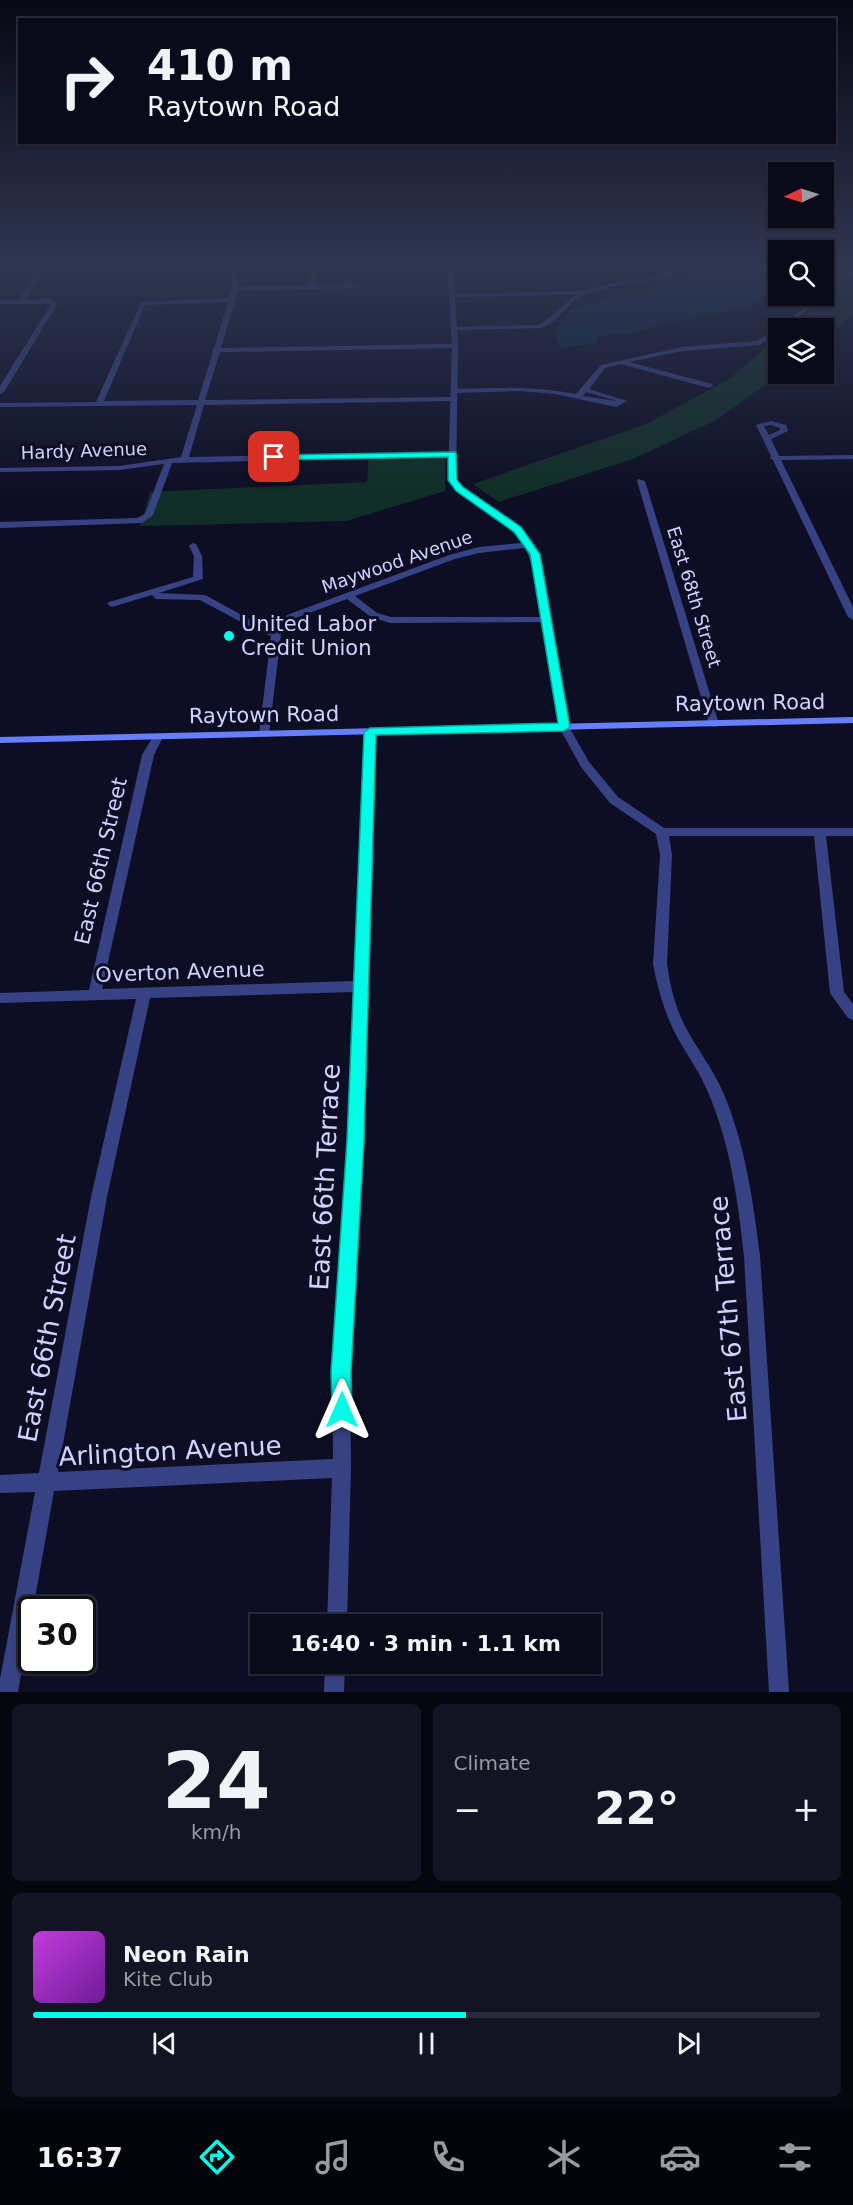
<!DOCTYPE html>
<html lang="en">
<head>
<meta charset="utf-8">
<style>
  :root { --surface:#0a0a1b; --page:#131324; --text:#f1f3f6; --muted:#999aa3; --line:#2a2b3a; --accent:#00fbe7 }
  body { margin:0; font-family:"DejaVu Sans",sans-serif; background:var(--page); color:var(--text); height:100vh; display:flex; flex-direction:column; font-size:22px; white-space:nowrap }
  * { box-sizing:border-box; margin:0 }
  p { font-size:20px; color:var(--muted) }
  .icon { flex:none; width:33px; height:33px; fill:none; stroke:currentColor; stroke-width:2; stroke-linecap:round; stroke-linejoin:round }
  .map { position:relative; height:1692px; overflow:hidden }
  .panel { display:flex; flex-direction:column; gap:12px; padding:12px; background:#06060f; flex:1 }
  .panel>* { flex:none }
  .guide { position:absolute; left:18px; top:18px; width:818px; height:126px; border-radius:0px; box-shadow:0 2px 4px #0004,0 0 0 2px var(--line); background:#0a0a1b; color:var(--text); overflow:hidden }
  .needle { width:39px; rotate:266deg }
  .tools { position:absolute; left:768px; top:162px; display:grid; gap:12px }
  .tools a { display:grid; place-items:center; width:66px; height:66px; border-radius:0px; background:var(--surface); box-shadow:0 2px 4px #0004,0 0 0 2px var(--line); font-size:30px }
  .speed { position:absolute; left:18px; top:1596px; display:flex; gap:12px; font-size:30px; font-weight:700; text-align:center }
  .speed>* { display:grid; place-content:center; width:78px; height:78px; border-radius:50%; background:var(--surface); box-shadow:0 2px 4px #0004,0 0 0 2px var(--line); line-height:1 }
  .speed .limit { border:3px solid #111; border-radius:9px; background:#fff; color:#111 }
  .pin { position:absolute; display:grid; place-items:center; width:51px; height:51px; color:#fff; margin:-26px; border-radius:12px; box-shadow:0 3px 9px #0006 }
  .me { position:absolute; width:66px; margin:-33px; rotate:0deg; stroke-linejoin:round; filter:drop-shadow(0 0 4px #0008) }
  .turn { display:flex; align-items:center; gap:21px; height:126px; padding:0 30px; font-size:27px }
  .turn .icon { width:78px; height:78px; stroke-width:2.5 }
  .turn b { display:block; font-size:42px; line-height:51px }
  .big { font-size:45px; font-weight:800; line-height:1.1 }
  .panel .widget { flex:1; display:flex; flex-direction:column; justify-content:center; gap:9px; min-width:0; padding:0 21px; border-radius:9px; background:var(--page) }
  .panel .dial { align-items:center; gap:0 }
  .dial b { font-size:78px; line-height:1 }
  .song { display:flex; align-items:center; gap:18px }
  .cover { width:72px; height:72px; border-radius:9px; background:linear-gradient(135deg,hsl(290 70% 55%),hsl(280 70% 35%)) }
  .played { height:6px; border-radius:3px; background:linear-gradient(90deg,var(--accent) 55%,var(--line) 55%) }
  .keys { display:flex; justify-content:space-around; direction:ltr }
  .heat { display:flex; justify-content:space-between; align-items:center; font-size:33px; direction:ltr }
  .panel .tiles { flex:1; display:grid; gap:12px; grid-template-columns:1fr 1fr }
  .widget:last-child { grid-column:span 2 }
  .trip { position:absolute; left:250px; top:1614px; width:351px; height:60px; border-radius:0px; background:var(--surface); box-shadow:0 2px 4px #0004,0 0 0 2px var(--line); font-weight:800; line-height:60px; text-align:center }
  .dock { display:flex; height:96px; justify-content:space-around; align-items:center; background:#04040b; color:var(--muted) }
  .dock .icon { width:42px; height:42px }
  .dock .active { color:var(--accent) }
  .dock b { font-size:27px; color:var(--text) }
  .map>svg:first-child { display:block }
  .green { fill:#102e27 }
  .water { fill:#082742 }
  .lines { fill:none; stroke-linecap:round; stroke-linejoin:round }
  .minor { fill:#374284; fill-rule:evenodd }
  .tertiary { fill:#374284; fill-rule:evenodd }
  .secondary { fill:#677eff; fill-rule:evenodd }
  .route { fill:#00fbe7; stroke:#00a396; stroke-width:1.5 }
  .poi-dot { fill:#00fbe7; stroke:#0d0e24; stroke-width:2 }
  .labels { text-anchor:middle; stroke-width:6; stroke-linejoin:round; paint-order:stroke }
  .far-street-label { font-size:18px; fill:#d0d3ff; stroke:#0d0e24 }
  .poi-label { font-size:21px; fill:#d0d3ff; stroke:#0d0e24; text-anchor:start }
  .street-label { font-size:21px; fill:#d0d3ff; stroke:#0d0e24 }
  .near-street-label { font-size:26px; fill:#d0d3ff; stroke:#0d0e24 }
</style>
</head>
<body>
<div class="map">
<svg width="853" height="1692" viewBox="0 0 853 1692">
  <rect width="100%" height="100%" fill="#0d0e24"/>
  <!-- green -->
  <path class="green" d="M853 276V314L824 339V328H790Z
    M778 338 780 374 716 420 633 459 499 502 473 484 646 424 729 379Z
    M446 450 445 491 346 521 140 526 150 492 367 482 369 453Z"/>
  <!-- water -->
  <path class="water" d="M680 262H778V285L750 307 667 323 629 334 598 336 597 343 561 348 554 333 571 309 679 280 690 271Z"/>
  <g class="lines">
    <!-- minor -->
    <path class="minor" d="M43 262H49L26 300 50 299 58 303 4 392 0 394V386L51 304H0V300H19Z
      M143 262H149L143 271 140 269Z
      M230 262H236L238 287 308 285 311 268 316 262H322L317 268 314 285 357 284 360 286 357 288 238 291 221 348 455 344 458 346 455 348 220 352 205 400 454 397 458 399 454 401 204 405 189 457 453 452 457 454 456 456 172 463 153 515 142 523 0 528V522L137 518 145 514 164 464 119 470 0 472V468L119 466 181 457 197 405 0 407V403L96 402 141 302 229 298 232 289ZM228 302 214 348 212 350 213 352 198 400 104 401 145 305Z
      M450 262H630L661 266 676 273 665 279 633 282 585 294 573 302 554 321 542 328 454 330 452 329V327L539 325 549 318 575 295 451 297 449 294 582 291 621 281 660 277 669 273 660 269 606 264 448 265Z
      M849 262H853V265Z
      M853 270V275L784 328 778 329 779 327 820 296H824V292Z
      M778 329V334L759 345 682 351 629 362 712 384 713 386 709 388 621 364 605 368 589 389 627 401 616 407 555 394 519 391 454 393 450 391 454 389C496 388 536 386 576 394L601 365 682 347 757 341ZM586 392 617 401 583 396Z
      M771 421 786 425 788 431 771 439 779 456 853 455V459L781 460 853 607V620L848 617 773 460 770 458 771 456 756 425ZM771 425 780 428V430L769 435 764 426Z
      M638 479 645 481 719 724 718 726 714 727 709 724 637 481Z
      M531 542 535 545 534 547 479 553 455 559 355 596 377 613 391 617H546L549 618V622L390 623 371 617 347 599 293 619 281 634 269 734 264 737 259 734 271 636 258 631 200 600 156 599 152 595 112 607 107 604 109 602 193 577 194 556 189 546 193 543 196 544 202 556 203 579 159 593 205 595 264 627 274 630 287 615 449 555 479 547Z
      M564 724 568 725 589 762 618 797 664 828H853V836H826L844 992 853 1004V1020L848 1018 830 993 814 836H669L672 855 667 964C670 985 675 1007 685 1026 696 1048 712 1067 722 1090 745 1142 753 1200 760 1256L789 1692H769L744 1256C738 1200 730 1142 707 1090 700 1073 689 1058 680 1042 666 1018 658 991 653 964L660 855 656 834 610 803 581 767 559 727Z
      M370 729 375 732 363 1140 350 1372 351 1468 347 1624H327L332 1478 54 1491 33 1610H32L18 1692H0V1679L35 1492 0 1493V1475L39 1473 91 1197 136 999 0 1003V993L89 990 142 755 154 735 158 734 163 737 154 755 102 989 354 981 365 732ZM354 992 347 1140 332 1372 333 1459 58 1472 107 1197 150 998Z
      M325 1664H345L344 1692H324Z"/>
    <!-- tertiary -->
    <path class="tertiary" d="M447 262H453L458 346 456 480C464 490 475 496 486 503 512 520 532 537 543 567L569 727 564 730 559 727 533 567C524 539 505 523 481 507 468 499 457 492 448 480L452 346Z"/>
    <!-- secondary -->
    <path class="secondary" d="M853 717V723L0 743V737Z"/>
  </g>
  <!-- sky -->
  <linearGradient id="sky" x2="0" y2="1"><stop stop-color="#070814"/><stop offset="0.53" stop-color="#2f3650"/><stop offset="1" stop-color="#2f3650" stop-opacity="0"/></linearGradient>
  <rect width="853" height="499" fill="url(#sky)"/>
  <!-- route -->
  <path class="route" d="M456 452 457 480 463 487 521 527 540 554 570 727 564 731 376 735 364 1140 351 1372 352 1410 349 1418 342 1421 334 1418 332 1410 331 1372 347 1140 364 732 370 728 558 723 530 554 514 532 456 491 448 480V457L274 460 269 457 274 455Z"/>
  <!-- markers -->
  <circle class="poi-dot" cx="229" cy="636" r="6"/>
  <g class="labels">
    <!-- far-street labels -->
    <g class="far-street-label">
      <text transform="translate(84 451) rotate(-2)" y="6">Hardy Avenue</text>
      <text transform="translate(397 562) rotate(-19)" y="6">Maywood Avenue</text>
      <text transform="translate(694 597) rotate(73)" y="6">East 68th Street</text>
    </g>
    <!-- poi labels -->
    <g class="poi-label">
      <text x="241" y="631">United Labor<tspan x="241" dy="24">Credit Union</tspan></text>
    </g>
    <!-- street labels -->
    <g class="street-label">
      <text transform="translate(750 703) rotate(-1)" y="7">Raytown Road</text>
      <text transform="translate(264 715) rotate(-1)" y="7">Raytown Road</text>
      <text transform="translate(101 861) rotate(-77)" y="7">East 66th Street</text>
      <text transform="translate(180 972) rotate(-2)" y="7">Overton Avenue</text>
    </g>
    <!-- near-street labels -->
    <g class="near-street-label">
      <text transform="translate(325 1177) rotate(-87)" y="9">East 66th Terrace</text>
      <text transform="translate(728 1309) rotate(-95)" y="9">East 67th Terrace</text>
      <text transform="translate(47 1338) rotate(-79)" y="9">East 66th Street</text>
      <text transform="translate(170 1451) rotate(-3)" y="9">Arlington Avenue</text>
    </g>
  </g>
</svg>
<div class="tools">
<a><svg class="needle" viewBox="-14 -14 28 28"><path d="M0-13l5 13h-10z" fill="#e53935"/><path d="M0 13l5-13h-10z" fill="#999aa3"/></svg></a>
<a><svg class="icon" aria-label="search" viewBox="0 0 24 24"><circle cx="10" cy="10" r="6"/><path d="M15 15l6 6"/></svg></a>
<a><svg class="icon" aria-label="layers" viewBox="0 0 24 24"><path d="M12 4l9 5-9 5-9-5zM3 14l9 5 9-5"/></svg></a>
</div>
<div class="speed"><div class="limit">30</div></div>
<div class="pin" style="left:274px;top:457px;background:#d93025"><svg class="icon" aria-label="arrive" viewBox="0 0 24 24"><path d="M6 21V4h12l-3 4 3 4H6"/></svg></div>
<svg class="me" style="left:342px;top:1410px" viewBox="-20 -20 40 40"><path d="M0-17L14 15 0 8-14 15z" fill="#00fbe7" stroke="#fff" stroke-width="4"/></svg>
<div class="trip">16:40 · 3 min · 1.1 km</div>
<div class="guide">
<div class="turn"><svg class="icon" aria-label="right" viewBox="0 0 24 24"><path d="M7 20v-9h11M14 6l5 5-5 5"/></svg><div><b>410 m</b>Raytown Road</div></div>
</div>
</div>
<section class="panel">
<div class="tiles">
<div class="widget dial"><b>24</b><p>km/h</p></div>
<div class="widget"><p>Climate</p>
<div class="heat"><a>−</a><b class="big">22°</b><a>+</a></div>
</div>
<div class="widget">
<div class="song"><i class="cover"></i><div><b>Neon Rain</b><p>Kite Club</p></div></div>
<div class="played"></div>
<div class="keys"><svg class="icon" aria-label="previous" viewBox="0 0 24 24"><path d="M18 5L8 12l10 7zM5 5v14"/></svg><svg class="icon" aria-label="pause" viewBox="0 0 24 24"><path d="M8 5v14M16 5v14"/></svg><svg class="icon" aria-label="next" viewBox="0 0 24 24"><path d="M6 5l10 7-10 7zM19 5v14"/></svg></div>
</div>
</div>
</section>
<nav class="dock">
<b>16:37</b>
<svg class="icon active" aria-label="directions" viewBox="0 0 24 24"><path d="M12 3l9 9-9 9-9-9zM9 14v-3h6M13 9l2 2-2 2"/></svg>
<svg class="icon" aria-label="music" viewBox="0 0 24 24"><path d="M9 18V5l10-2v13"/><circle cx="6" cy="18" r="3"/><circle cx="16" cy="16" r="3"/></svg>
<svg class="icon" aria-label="phone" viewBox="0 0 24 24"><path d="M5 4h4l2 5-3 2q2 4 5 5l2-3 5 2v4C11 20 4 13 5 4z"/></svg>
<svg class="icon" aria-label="climate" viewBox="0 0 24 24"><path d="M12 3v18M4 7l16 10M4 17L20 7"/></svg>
<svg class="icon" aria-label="car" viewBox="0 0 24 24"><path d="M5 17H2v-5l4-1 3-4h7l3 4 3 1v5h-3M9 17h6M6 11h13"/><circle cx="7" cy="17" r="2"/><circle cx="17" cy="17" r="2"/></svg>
<svg class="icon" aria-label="filters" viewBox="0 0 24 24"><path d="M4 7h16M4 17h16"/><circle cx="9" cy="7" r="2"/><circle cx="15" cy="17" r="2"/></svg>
</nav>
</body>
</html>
